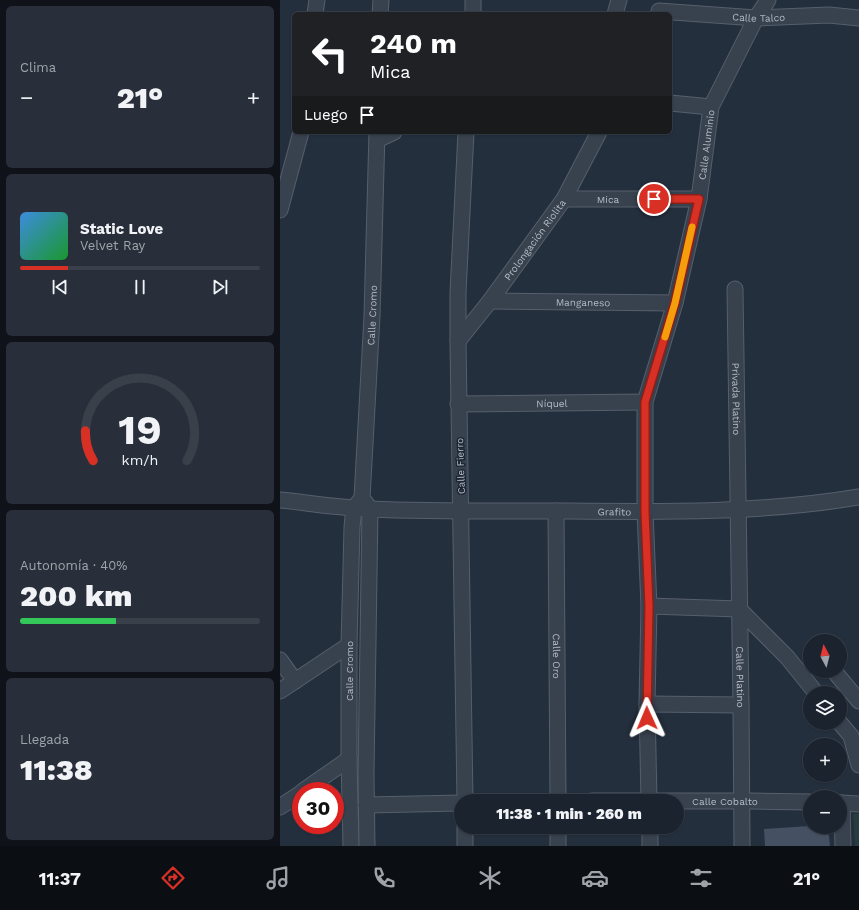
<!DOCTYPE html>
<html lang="es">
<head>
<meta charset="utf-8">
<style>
  :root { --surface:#1b232e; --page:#282f3a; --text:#f1f3f6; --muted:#a0a4aa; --line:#39404a; --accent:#d93025 }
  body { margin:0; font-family:"Work Sans",sans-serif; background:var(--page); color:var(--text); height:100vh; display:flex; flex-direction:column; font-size:15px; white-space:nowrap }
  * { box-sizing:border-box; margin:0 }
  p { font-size:13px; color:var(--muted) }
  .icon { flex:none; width:22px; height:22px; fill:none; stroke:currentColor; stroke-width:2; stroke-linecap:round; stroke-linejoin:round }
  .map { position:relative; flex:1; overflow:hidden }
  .details { display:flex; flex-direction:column; gap:6px; padding:6px; background:#0f1319; width:280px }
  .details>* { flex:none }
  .hud { position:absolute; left:12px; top:12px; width:380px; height:122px; border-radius:6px; box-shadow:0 1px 3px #0004,0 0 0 1px var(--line); background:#202124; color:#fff; overflow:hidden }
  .needle { width:26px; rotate:353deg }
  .buttons { position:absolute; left:523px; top:634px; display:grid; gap:8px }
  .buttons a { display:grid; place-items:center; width:44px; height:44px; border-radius:50%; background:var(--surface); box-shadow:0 1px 3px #0004,0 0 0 1px var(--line); font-size:20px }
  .speed { position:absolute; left:12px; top:782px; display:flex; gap:8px; font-size:20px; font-weight:700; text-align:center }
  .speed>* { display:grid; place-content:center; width:52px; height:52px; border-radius:50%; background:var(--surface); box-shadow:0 1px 3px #0004,0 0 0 1px var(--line); line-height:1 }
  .speed .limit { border:6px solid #d22; background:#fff; color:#111 }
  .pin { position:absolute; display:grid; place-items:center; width:34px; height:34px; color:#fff; margin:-17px; border:2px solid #fff; border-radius:50%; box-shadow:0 1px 4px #0007 }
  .me { position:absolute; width:44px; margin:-22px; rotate:359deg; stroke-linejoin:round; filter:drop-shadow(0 0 3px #0008) }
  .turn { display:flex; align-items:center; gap:14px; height:84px; padding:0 12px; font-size:18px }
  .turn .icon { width:52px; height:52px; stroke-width:2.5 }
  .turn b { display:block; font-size:28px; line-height:34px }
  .then { display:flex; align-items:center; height:38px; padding:0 12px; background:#0003; gap:8px; font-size:15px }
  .big { font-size:30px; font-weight:800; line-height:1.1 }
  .details .tile { flex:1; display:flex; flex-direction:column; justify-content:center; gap:6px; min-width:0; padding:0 14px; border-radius:6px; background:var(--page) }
  .details .dial { align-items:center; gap:0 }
  .dial svg { height:104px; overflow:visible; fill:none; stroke:var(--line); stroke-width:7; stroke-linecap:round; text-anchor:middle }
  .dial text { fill:var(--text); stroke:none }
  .song { display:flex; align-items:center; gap:12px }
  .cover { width:48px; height:48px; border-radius:6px; background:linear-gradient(135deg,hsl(210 70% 55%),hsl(130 70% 35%)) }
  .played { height:4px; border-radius:2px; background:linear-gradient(90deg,var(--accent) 20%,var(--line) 20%) }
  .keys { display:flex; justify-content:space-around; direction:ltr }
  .heat { display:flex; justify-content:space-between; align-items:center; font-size:22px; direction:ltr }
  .charge { height:6px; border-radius:3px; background:linear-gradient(90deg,#34c759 40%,var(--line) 0) }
  .trip { position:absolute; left:174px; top:794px; width:230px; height:40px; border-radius:20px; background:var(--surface); box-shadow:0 1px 3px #0004,0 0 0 1px var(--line); font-weight:800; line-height:40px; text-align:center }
  .dock { display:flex; height:64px; justify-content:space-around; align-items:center; background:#0b0e12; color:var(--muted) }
  .dock .icon { width:28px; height:28px }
  .dock .on { color:var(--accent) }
  .dock b { font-size:18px; color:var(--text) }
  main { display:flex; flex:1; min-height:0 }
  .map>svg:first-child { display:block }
  .green { fill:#263c3f }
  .building { fill:#455162 }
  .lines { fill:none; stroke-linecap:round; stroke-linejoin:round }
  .minor-casing { stroke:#565f6c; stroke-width:17 }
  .minor { stroke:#38414e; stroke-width:15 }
  .route-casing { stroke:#8d1f18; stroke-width:10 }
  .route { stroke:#d93025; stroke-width:7 }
  .slow { stroke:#f59e0b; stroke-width:7 }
  .labels { text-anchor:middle; stroke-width:3; stroke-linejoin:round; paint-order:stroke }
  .street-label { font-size:10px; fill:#b4bcc9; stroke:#1d2633 }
</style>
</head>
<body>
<main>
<section class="details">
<div class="tile"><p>Clima</p>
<div class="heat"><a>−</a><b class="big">21°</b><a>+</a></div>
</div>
<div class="tile">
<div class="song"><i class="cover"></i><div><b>Static Love</b><p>Velvet Ray</p></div></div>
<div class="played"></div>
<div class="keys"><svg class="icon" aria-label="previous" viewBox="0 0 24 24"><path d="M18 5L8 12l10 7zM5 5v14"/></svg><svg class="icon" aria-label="pause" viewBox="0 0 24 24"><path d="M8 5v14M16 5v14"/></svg><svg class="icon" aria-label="next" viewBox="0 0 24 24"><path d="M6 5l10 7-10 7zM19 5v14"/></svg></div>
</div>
<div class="tile dial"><svg viewBox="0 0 100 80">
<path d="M14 69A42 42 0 1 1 86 69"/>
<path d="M14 69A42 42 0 0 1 8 46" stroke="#d93025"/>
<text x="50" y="56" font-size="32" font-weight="700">19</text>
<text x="50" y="72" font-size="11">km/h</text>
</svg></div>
<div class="tile"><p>Autonomía · 40%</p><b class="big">200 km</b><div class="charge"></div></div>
<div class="tile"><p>Llegada</p><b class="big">11:38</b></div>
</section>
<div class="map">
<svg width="579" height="846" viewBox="0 0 579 846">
  <rect width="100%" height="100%" fill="#242f3e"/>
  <!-- green -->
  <path class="green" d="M573 814H579V846H575Z"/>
  <!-- building -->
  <path class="building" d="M530 826V827H548L550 846H485L484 829Z"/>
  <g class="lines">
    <defs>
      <g id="minor">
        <path id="s1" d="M379 11 476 18 549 15 579 18"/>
        <path d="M35 14 37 0"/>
        <path d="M100 14 101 0"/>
        <path d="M193 14V0"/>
        <path d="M335 14 339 0"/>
        <path d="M390 103 431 107"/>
        <path d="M97 140 114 132"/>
        <path id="s2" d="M284 199H419"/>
        <path d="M0 210 21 132"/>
        <path id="s3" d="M455 289 461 705 462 846"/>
        <path id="s4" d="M210 301 395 303"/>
        <path id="s5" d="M178 341 210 301 284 199 319 132"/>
        <path id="s6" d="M178 404 365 402"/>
        <path id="s7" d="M0 500C30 503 60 508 90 509 157 512 223 511 290 511 386 512 484 513 579 497"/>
        <path d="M85 502 90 509 86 774 87 846"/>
        <path id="s8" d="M276 511 278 801"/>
        <path d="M369 606 459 609 507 657 536 693"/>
        <path d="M0 660 15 681"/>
        <path d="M554 671 579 701"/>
        <path d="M0 691 69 645"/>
        <path d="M367 704 461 705"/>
        <path d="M560 723 571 736 579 765"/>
        <path d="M23 791 69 759"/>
        <path d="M185 801 178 341V293L186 132"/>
        <path id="s9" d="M312 801H472L530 802"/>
        <path id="s10" d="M369 801 367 704 369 606 365 512V402L395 303 419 199 431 107 476 18 488 0"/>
        <path d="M560 803 579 804"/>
        <path d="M562 803 563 846"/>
        <path d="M86 805 181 803"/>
        <path d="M0 807 21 793"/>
        <path d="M185 827V846"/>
        <path d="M278 827V846"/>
        <path d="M370 827V846"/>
        <path id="s11" d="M71 846 69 759V645L72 527 74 508 82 498 92 316 97 132"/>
      </g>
    </defs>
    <!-- minor casing -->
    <use href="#minor" class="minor-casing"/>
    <!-- minor -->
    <use href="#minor" class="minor"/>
  </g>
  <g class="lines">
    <defs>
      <path id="route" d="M367 718 369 606 365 512V402L395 303 419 199H374"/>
    </defs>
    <!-- route casing -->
    <use href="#route" class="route-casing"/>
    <!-- route -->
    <use href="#route" class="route"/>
    <!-- slow -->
    <path class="slow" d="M385 337 395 303 412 227"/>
  </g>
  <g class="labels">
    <!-- street labels -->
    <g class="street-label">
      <text dy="4" stroke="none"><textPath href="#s1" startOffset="100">Calle Talco</textPath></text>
      <text dy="4" stroke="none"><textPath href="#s10" startOffset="664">Calle Aluminio</textPath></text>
      <text dy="4" stroke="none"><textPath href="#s2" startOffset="44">Mica</textPath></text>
      <text dy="4" stroke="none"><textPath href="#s5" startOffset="127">Prolongación Riolita</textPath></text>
      <text dy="4" stroke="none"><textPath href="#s4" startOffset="93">Manganeso</textPath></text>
      <text dy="4" stroke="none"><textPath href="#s11" startOffset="534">Calle Cromo</textPath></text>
      <text dy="4" stroke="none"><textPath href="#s3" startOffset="110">Privada Platino</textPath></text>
      <text dy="4" stroke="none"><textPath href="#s6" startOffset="94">Níquel</textPath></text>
      <text transform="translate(180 466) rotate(-92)" y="4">Calle Fierro</text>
      <text dy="4" stroke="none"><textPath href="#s7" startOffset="335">Grafito</textPath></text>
      <text dy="4" stroke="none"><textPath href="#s8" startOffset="145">Calle Oro</textPath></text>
      <text dy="4" stroke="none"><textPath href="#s11" startOffset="175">Calle Cromo</textPath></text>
      <text dy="4" stroke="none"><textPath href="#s3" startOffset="388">Calle Platino</textPath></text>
      <text dy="4" stroke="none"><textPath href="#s9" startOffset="133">Calle Cobalto</textPath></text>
    </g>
  </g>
</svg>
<div class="buttons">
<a><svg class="needle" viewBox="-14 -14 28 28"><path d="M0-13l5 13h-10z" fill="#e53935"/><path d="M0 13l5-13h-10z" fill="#a0a4aa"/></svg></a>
<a><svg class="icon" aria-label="layers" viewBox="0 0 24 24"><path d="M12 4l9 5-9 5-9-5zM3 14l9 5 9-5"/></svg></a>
<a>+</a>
<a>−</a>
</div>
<div class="speed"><div class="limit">30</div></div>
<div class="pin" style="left:374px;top:199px;background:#d93025"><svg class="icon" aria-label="arrive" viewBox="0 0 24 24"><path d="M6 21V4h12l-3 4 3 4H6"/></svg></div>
<svg class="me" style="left:367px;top:718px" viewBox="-20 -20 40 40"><path d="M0-17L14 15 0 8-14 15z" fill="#d93025" stroke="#fff" stroke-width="4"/></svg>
<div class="trip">11:38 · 1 min · 260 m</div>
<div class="hud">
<div class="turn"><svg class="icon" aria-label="left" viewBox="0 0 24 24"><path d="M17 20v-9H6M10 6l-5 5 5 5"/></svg><div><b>240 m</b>Mica</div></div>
<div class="then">Luego<svg class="icon" aria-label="arrive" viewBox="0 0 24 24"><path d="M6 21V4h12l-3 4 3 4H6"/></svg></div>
</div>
</div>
</main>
<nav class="dock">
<b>11:37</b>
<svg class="icon on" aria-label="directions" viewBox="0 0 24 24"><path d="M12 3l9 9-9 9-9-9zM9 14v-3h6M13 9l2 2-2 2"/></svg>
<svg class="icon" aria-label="music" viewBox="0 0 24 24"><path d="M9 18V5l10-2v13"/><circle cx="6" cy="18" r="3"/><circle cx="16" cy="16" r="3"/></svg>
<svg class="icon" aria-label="phone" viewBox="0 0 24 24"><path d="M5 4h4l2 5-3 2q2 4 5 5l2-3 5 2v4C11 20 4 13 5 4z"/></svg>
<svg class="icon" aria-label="climate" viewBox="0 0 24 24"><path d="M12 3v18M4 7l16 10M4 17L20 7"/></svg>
<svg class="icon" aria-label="car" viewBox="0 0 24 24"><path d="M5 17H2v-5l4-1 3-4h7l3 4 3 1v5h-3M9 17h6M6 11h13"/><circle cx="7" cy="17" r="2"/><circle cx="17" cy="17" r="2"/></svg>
<svg class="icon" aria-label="filters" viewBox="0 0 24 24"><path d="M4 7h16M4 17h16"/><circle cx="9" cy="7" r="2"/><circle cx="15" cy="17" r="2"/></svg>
<b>21°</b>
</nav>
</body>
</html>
